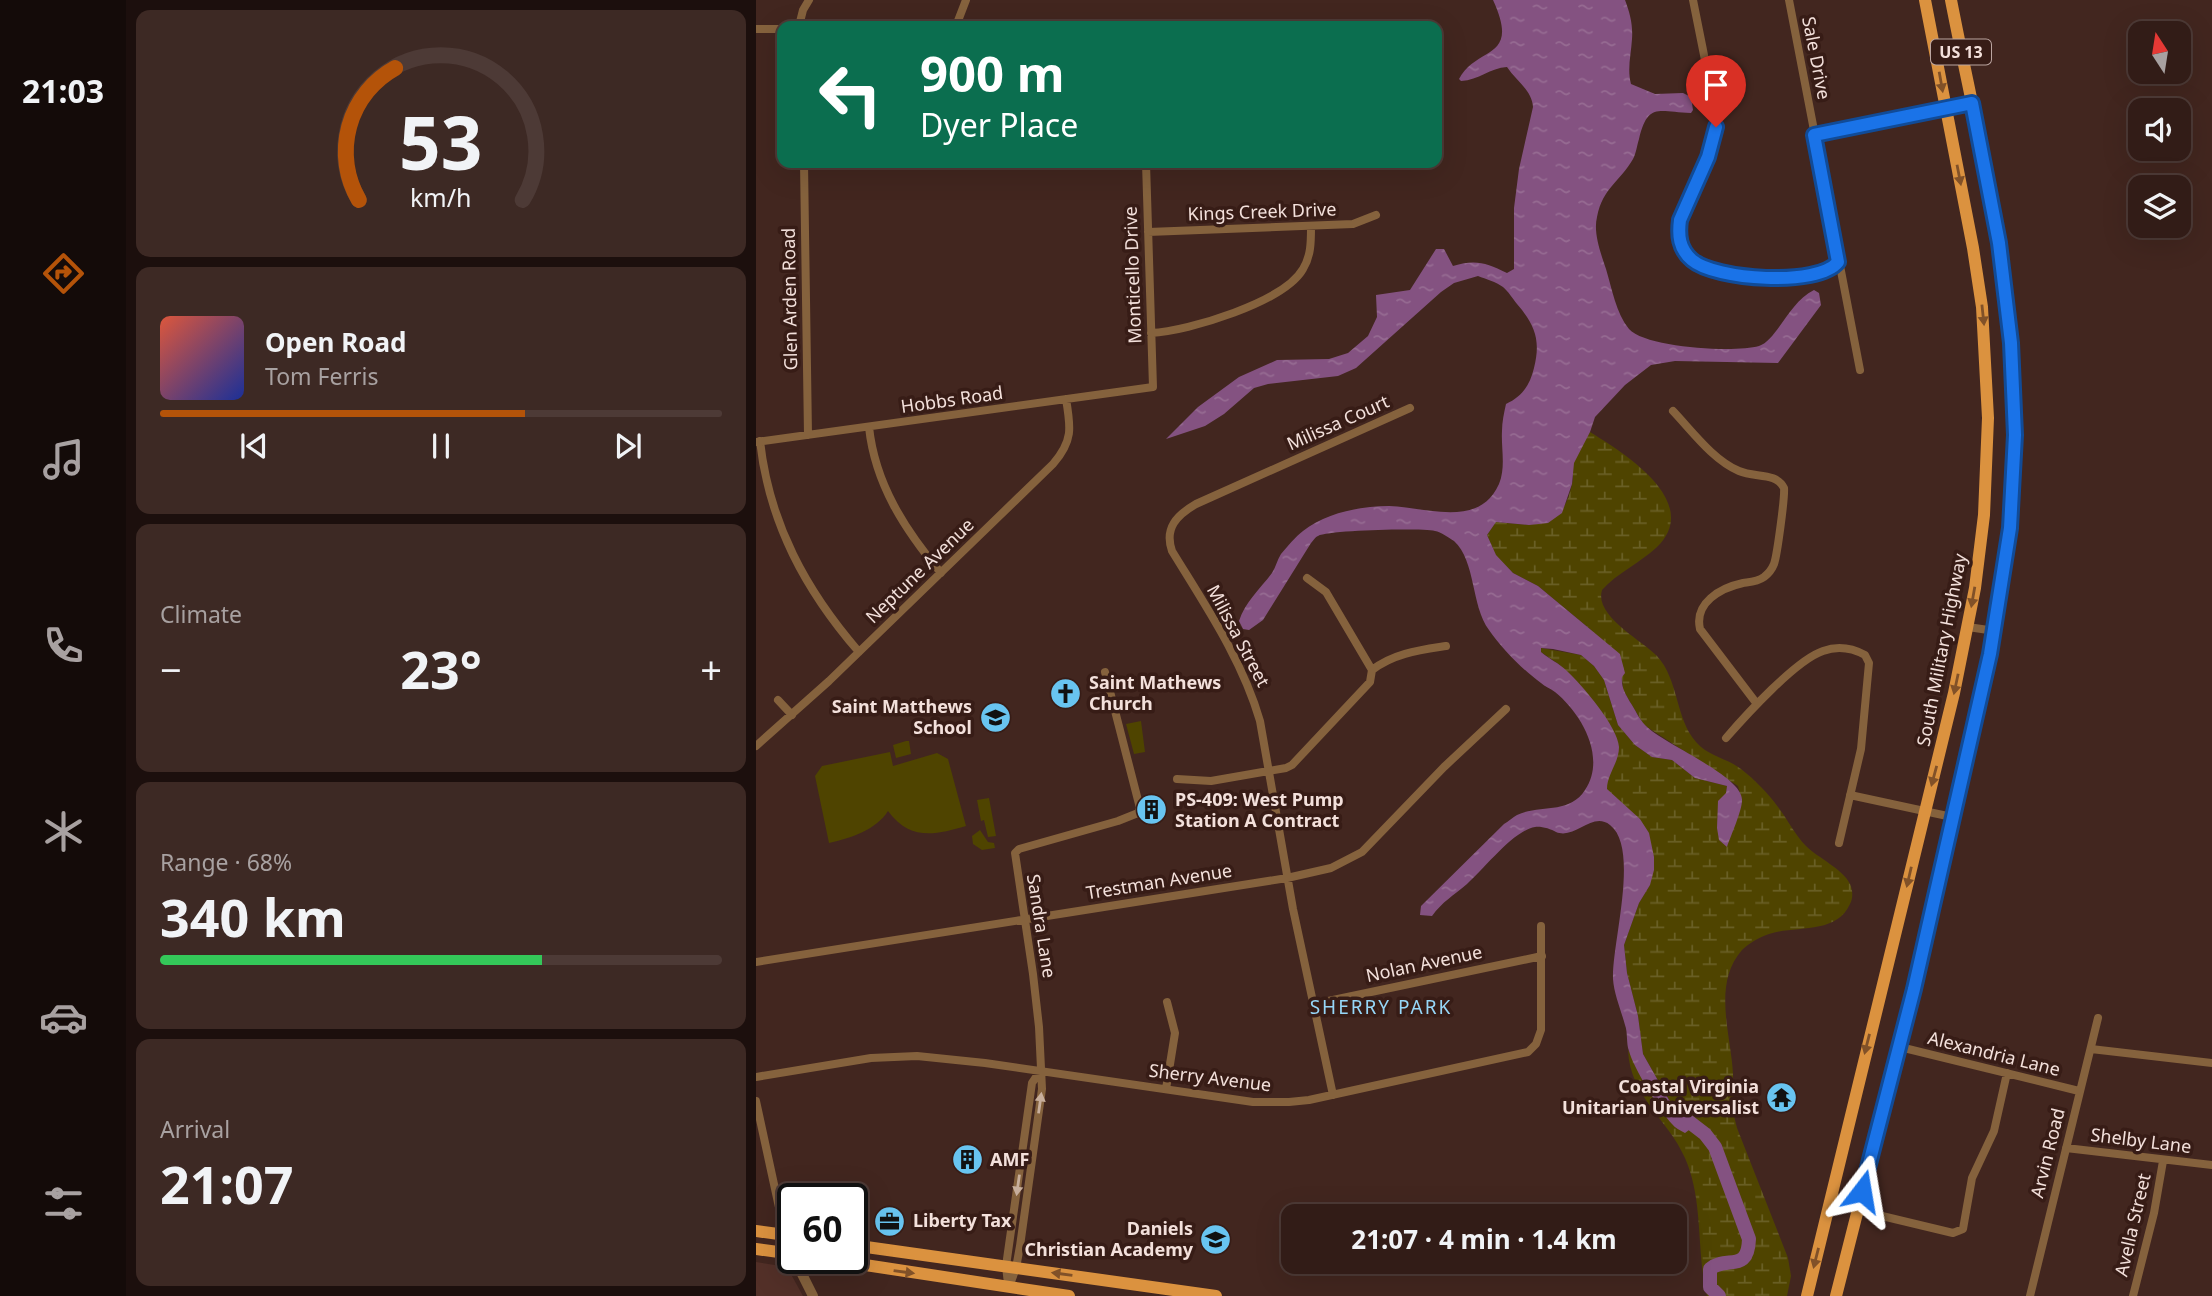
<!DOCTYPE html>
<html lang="en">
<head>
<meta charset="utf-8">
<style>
  :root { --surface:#321c17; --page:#3d2924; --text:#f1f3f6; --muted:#a8a1a1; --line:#4d3a36; --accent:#b45309 }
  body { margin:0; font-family:"Noto Sans",sans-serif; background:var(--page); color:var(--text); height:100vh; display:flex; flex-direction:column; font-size:26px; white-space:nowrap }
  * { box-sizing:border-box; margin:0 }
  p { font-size:23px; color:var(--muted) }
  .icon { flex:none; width:38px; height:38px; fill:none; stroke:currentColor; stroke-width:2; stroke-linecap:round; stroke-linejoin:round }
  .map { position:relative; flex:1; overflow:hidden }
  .drawer { display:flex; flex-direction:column; gap:10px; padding:10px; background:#1c0f0d; width:630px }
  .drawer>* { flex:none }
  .top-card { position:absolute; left:21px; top:21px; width:665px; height:147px; border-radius:14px; box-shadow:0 7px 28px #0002,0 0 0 2px var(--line); background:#0b6e4f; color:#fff; overflow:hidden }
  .needle { width:46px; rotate:348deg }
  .buttons { position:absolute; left:1372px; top:21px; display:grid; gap:14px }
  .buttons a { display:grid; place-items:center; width:63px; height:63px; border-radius:14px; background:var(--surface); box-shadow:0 7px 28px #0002,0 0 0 2px var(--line); font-size:35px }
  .speed { position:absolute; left:21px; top:1183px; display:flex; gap:14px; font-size:35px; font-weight:700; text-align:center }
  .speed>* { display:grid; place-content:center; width:91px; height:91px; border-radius:50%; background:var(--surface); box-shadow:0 7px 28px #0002,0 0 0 2px var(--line); line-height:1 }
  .speed .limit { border:4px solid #111; border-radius:10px; background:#fff; color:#111 }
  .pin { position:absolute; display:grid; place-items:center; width:60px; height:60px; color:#fff; margin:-72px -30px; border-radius:50% 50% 50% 0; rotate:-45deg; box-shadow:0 0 7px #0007 }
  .pin .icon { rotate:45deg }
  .me { position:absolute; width:77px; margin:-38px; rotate:14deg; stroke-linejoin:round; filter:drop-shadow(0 0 5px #0008) }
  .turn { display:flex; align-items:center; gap:24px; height:147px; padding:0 28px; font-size:32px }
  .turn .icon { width:91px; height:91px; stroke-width:2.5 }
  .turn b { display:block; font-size:49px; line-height:60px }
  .big { font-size:52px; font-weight:700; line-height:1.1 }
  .drawer .widget { flex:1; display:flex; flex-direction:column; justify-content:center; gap:10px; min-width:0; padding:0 24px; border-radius:14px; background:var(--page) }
  .drawer .dial { align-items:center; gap:0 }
  .dial svg { height:182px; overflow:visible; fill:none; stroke:var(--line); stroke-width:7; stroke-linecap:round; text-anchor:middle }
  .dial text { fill:var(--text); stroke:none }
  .song { display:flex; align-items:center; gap:21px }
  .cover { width:84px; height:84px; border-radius:10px; background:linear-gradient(135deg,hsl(10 70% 55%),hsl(230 70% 35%)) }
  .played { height:7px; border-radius:4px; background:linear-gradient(90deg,var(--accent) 65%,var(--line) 65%) }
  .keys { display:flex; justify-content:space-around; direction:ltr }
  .heat { display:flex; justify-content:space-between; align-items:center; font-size:38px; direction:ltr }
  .charge { height:10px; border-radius:5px; background:linear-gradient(90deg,#34c759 68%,var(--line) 0) }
  .trip { position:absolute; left:525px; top:1204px; width:406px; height:70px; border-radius:14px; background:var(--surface); box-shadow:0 7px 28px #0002,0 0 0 2px var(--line); font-weight:700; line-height:70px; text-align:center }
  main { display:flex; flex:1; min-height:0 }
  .dock { display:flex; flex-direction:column; width:126px; justify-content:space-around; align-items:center; background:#140b09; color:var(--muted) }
  .dock .icon { width:49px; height:49px }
  .dock .active { color:var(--accent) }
  .dock b { font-size:32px; color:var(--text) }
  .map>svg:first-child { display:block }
  .built { fill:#533028 }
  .green { fill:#4f4400 }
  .wetland { fill:url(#wetland-marsh) }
  .water { fill:url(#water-ripples) }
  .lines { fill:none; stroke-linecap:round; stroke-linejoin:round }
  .river { stroke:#845281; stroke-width:14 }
  .minor { stroke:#85623d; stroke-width:8 }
  .tertiary { stroke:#85623d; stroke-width:10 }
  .primary { stroke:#db923f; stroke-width:12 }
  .oneway { fill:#815128 }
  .oneway2 { fill:#c7ae9c }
  .route-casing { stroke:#114b97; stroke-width:18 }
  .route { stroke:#1a73e8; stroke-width:12 }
  .labels { text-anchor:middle; stroke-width:7; stroke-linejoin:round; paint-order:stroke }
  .shield { fill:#371c16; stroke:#bba5a0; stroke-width:2 }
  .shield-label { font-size:16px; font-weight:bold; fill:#f3e0db }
  .street-label { font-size:18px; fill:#f3e0db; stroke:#371c16 }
  .poi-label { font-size:18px; font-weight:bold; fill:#f3e0db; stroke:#371c16; text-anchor:start }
  .neighbourhood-label { font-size:19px; letter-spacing:2px; fill:#96d6f7; stroke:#371c16 }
</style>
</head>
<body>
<main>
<nav class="dock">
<b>21:03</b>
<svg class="icon active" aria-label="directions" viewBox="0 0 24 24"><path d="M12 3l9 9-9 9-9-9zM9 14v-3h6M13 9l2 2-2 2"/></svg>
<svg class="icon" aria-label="music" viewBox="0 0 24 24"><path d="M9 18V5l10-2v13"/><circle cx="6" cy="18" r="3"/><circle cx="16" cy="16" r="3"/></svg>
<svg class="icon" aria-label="phone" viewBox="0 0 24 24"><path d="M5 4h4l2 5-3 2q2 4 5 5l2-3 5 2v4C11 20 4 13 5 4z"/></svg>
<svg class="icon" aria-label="climate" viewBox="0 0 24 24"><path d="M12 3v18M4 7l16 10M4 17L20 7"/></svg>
<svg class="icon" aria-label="car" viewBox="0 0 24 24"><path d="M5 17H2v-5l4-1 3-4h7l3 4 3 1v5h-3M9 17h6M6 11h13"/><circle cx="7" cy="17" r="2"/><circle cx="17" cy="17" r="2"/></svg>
<svg class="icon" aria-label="filters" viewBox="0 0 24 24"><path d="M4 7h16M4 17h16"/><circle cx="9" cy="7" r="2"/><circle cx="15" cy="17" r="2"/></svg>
</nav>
<section class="drawer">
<div class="widget dial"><svg viewBox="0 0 100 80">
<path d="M14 69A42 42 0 1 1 86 69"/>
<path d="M14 69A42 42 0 0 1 30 11" stroke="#b45309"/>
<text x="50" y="56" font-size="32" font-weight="700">53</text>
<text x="50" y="72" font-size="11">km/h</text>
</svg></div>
<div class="widget">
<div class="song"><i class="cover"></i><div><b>Open Road</b><p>Tom Ferris</p></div></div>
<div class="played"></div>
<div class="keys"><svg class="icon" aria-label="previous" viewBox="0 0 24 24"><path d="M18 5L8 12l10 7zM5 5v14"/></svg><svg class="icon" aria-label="pause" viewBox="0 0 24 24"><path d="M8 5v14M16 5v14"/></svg><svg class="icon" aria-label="next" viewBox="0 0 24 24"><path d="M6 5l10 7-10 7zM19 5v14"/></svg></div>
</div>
<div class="widget"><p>Climate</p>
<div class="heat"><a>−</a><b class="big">23°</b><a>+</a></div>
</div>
<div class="widget"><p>Range · 68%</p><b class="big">340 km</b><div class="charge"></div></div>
<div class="widget"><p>Arrival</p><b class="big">21:07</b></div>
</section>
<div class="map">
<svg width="1456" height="1296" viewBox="0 0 1456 1296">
  <defs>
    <pattern id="wetland-marsh" width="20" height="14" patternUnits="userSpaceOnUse" patternTransform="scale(1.75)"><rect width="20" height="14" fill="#4f4400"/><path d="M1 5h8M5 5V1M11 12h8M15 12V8" fill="none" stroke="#695f25"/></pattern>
    <pattern id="water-ripples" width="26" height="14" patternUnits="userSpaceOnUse" patternTransform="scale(1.75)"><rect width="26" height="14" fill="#845281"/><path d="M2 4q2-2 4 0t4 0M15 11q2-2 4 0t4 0" fill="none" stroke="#966b92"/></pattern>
  </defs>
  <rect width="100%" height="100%" fill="#42261f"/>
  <!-- built -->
  <path class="built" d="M0 1262 31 1267 47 1296H0Z"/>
  <!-- green -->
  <path class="green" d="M385 721 389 752 378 754 370 724Z
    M150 741H153L155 754 140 758 137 745Z
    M134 752 137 766 181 753 192 759 210 826C179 835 154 841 132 811 120 830 95 838 73 843L59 776 66 766Z
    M233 798 240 836 232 837 228 820 225 821 221 800Z
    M224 830 232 842 238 843 239 848 226 850 217 844 216 836Z"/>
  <!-- wetland -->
  <path class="wetland" d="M834 432C868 453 947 502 901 547 884 563 861 573 846 590 838 616 886 640 901 656 923 680 919 718 940 742 953 757 971 758 985 769 999 780 1012 793 1022 807 1032 820 1039 835 1050 846 1062 858 1087 869 1094 884 1097 891 1097 898 1094 904 1080 935 1040 925 1013 934 1004 937 993 943 986 950 956 984 975 1034 977 1074 977 1088 977 1102 978 1116L981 1128 1032 1258 1035 1276 1031 1296H951C940 1251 948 1201 929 1158 912 1119 874 1097 872 1050L887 1080 936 1121 913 1100 887 1054 882 1016 871 973 868 945 883 903 894 885 851 789V777L859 764 804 665 785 652V648L825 655 838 666 848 680 862 725 879 745 896 757 916 760 939 778 971 786 970 793 983 810 986 801 982 786 888 725 867 690 866 676 834 629 782 586 757 573 740 556 731 535 740 522C780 526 806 531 816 484 818 476 816 468 818 461 822 451 829 441 834 432Z"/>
  <!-- water -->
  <path class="water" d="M737 0H869C874 13 877 25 876 39 875 55 871 69 875 84L899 94 927 93 935 97 937 110 935 113C902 112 892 102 883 139 881 145 880 154 877 159 864 182 847 187 841 217 837 233 845 254 850 269 856 289 860 313 873 329 890 348 979 353 1003 346 1021 340 1033 302 1058 290L1063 293 1065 305 1022 363 919 361 895 365 869 385 839 417 834 432 818 463 816 484 806 513 792 523 773 525 740 522 731 535 740 555 757 573 782 586 864 654 869 673 866 677C865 687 869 693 874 702 879 709 883 719 889 725 907 744 987 776 986 800 986 811 975 835 971 847L963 840 961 828 962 801 970 793 971 786 939 778 916 760 896 757 879 745 862 725 848 680 838 666 825 655 797 649 785 648V652C793 659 803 663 811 671 826 685 862 727 863 747 863 763 851 774 851 789L884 819 893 833 898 857V870L894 885 883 903 868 945 871 973 882 1016 887 1054 913 1100 936 1121 937 1127 929 1133C924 1130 919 1128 916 1124 904 1111 877 1067 873 1051 870 1043 872 1033 869 1025 865 1010 858 994 857 979 856 942 884 848 854 825 836 811 819 840 800 832 795 829 785 826 779 827 758 830 728 869 711 884 698 895 686 902 676 916L664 915 665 906 748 824C752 822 757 817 761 815 784 804 813 815 829 790 851 757 825 713 799 692 794 688 789 687 785 683 766 669 746 649 733 630 715 606 720 561 698 541 693 538 685 532 679 531 665 528 573 530 562 536 559 537 557 541 555 543L507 620 493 630 487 629 483 621C489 602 504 589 516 573 520 567 521 560 525 554 531 547 540 536 547 531 570 513 604 506 633 506 670 507 723 529 743 484 750 467 745 448 746 431 746 422 748 413 750 404 766 397 774 385 778 368 785 340 779 325 761 304 757 299 752 291 747 287 740 282 730 279 722 276L698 283 685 292 600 368 582 376 512 384 498 388 468 414 449 426 410 439 442 407 483 377 521 360 573 359 592 353 612 336 621 317 620 295 654 290 680 249H688L697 266C720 259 730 263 751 273L758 269V208L763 169 777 107C776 90 760 81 751 67 734 68 723 80 705 81L703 79C721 45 765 61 737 0Z"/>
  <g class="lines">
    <!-- river -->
    <path class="river" d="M923 1114 949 1134 959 1147 993 1239C992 1274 970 1255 954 1269V1287L963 1296"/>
    <!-- minor -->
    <path class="minor" d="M937 0 958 105 960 127 952 157 924 220C922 235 923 249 936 260 959 281 1062 287 1082 262
      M1033 0 1104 370
      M43 26 47 10 53 0
      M200 26 210 0
      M0 29H26
      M1058 135 1216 103
      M48 163 52 435
      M392 232 597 224 620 215
      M395 333C433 331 528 302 547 269 555 256 555 242 555 227
      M917 411C936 431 957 460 983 471 999 478 1020 472 1028 488 1029 497 1021 556 1018 564 1016 569 1012 574 1008 577 1001 582 994 582 987 583 964 588 938 603 944 629L1001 704
      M113 427C119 484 149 530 185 573
      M4 441C13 523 50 591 103 652
      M0 442 397 387 390 163
      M551 578 570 592 616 670
      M1212 627 1239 631
      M616 670C638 653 664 650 690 646
      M22 700 36 715
      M970 738C990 715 1040 660 1067 651 1081 646 1096 648 1109 655L1113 663 1105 749 1083 843
      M0 746 73 681 297 464C317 441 315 428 310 399
      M421 779 455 781 530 768 536 765 614 682 616 670
      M1094 795 1196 817
      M0 962 531 878 575 868 606 852 688 767 750 709
      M558 1004 786 956
      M1144 1047 1323 1091
      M1335 1049 1456 1063
      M0 1077 115 1058 161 1056 229 1063 497 1102H533L553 1100 772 1052 780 1044 785 1030V926
      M410 1089 419 1033 411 1002
      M577 1095 537 909 504 721C486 659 449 605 416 551 408 528 421 515 440 504L654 408
      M0 1101 29 1235
      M1310 1148 1456 1165
      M1101 1210 1197 1233 1207 1229 1216 1178 1238 1131 1251 1073
      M252 1284 250 1266 276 1083 284 1071
      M253 1287 260 1268 264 1246 286 1089 283 1027 277 974 259 853 263 849 362 821 382 813 384 808 349 672
      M1274 1296 1342 1018
      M1377 1296 1398 1213 1407 1161"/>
    <!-- tertiary -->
    <path class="tertiary" d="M38 1258 57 1296"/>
    <!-- primary -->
    <path class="primary" d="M0 1231 37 1236
      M96 1245 460 1296
      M0 1249 37 1254
      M63 1258 313 1296
      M1051 1296 1198 693 1219 588 1228 515 1232 418 1226 307 1217 248 1169 0
      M1080 1296 1158 989 1234 654C1255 551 1265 446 1255 341 1245 226 1217 113 1195 0"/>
  </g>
  <!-- one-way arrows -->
  <defs><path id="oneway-solid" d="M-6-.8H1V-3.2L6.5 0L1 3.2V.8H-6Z" transform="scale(1.75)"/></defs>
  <g class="oneway">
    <use href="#oneway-solid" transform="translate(1185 82) rotate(80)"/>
    <use href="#oneway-solid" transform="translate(1203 175) rotate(79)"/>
    <use href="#oneway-solid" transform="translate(1227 315) rotate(84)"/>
    <use href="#oneway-solid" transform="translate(1217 597) rotate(100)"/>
    <use href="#oneway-solid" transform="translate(1200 684) rotate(102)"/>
    <use href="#oneway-solid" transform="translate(1178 776) rotate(105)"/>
    <use href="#oneway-solid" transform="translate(1153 877) rotate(103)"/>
    <use href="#oneway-solid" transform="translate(1111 1044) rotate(104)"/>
    <use href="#oneway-solid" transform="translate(1060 1258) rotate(104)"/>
    <use href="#oneway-solid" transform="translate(148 1272) rotate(8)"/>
    <use href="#oneway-solid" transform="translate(306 1274) rotate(-172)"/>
  </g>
  <g class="oneway2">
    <use href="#oneway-solid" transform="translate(284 1103) rotate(-82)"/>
    <use href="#oneway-solid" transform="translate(262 1185) rotate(98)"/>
  </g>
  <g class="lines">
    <defs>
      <path id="route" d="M960 127 952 157 924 220C922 235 923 249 936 260 959 280 1062 287 1082 262L1058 135 1216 103 1243 243 1255 343 1259 435 1254 528 1234 654 1158 989 1106 1191"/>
    </defs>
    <!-- route casing -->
    <use href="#route" class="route-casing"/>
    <!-- route -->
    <use href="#route" class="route"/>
  </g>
  <!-- icons -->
  <defs>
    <symbol id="church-disc" viewBox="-11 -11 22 22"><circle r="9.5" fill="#68c4f0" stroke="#371c16"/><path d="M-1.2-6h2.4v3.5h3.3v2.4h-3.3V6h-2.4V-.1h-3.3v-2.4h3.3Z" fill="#111"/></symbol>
    <symbol id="school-disc" viewBox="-11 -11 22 22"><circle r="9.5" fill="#68c4f0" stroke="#371c16"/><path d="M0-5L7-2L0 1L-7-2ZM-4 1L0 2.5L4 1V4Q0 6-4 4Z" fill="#111"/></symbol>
    <symbol id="building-disc" viewBox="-11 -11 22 22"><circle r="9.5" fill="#68c4f0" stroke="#371c16"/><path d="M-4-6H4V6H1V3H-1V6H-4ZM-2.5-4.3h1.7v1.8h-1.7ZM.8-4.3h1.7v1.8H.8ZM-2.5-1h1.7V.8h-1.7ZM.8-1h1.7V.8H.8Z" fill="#111"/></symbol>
    <symbol id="temple-disc" viewBox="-11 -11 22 22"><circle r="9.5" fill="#68c4f0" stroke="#371c16"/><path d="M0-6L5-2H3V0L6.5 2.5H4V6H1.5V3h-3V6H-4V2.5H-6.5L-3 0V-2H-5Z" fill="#111"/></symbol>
    <symbol id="office-disc" viewBox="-11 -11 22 22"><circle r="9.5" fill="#68c4f0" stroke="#371c16"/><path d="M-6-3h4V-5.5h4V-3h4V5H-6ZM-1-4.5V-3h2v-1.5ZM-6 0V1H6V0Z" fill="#111"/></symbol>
  </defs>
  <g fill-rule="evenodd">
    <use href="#church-disc" x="292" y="676" width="35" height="35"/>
    <use href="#school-disc" x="222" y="700" width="35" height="35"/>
    <use href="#building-disc" x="378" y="792" width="35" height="35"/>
    <use href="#temple-disc" x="1008" y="1080" width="35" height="35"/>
    <use href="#building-disc" x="194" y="1142" width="35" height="35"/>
    <use href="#office-disc" x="116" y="1204" width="35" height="35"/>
    <use href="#school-disc" x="442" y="1222" width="35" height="35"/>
  </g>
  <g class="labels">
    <!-- shield labels -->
    <rect class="shield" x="1175" y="39.5" width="60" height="25" rx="5"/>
    <g class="shield-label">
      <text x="1205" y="58">US 13</text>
    </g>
    <!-- street labels -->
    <g class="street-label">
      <text transform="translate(1060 58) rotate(79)" y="6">Sale Drive</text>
      <text transform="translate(506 212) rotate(-2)" y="6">Kings Creek Drive</text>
      <text transform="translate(377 275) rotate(-92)" y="6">Monticello Drive</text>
      <text transform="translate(34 299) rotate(-91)" y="6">Glen Arden Road</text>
      <text transform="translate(196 400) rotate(-8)" y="6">Hobbs Road</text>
      <text transform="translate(582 423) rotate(-24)" y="6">Milissa Court</text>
      <text transform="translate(164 571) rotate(-44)" y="6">Neptune Avenue</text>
      <text transform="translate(482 636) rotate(62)" y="6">Milissa Street</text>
      <text transform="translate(1186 650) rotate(-79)" y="6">South Military Highway</text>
      <text transform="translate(403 882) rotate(-9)" y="6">Trestman Avenue</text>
      <text transform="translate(285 926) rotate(81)" y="6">Sandra Lane</text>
      <text transform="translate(668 964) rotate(-12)" y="6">Nolan Avenue</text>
      <text transform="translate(1238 1054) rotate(14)" y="6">Alexandria Lane</text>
      <text transform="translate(454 1078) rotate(7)" y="6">Sherry Avenue</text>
      <text transform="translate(1385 1141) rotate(7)" y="6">Shelby Lane</text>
      <text transform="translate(1292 1153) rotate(-76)" y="6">Arvin Road</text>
      <text transform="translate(1377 1225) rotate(-77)" y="6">Avella Street</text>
    </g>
    <!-- poi labels -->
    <g class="poi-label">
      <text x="333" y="689">Saint Mathews<tspan x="333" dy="21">Church</tspan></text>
      <text x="216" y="713" text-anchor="end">Saint Matthews<tspan x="216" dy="21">School</tspan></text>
      <text x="419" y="806">PS-409: West Pump<tspan x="419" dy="21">Station A Contract</tspan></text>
      <text x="1003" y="1093" text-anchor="end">Coastal Virginia<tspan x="1003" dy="21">Unitarian Universalist</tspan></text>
      <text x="234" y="1166">AMF</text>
      <text x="157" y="1227">Liberty Tax</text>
      <text x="437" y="1235" text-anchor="end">Daniels<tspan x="437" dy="21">Christian Academy</tspan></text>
    </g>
    <!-- neighbourhood labels -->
    <g class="neighbourhood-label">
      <text x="625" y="1014">SHERRY PARK</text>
    </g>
  </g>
</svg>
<div class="buttons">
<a><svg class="needle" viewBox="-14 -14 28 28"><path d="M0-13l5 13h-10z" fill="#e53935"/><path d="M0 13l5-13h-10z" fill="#a8a1a1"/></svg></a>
<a><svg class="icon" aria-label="sound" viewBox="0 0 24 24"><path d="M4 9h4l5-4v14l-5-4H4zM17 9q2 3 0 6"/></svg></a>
<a><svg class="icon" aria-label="layers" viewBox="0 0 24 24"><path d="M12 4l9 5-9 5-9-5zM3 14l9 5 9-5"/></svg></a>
</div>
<div class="speed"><div class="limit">60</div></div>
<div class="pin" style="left:960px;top:127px;background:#d93025"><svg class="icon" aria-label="arrive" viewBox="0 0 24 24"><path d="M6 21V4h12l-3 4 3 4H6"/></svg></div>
<svg class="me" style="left:1106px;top:1191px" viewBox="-20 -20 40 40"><path d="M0-17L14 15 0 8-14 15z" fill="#1a73e8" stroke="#fff" stroke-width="4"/></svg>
<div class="trip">21:07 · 4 min · 1.4 km</div>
<div class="top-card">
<div class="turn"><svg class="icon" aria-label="left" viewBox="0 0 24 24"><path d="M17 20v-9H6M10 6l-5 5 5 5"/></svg><div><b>900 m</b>Dyer Place</div></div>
</div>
</div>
</main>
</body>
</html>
